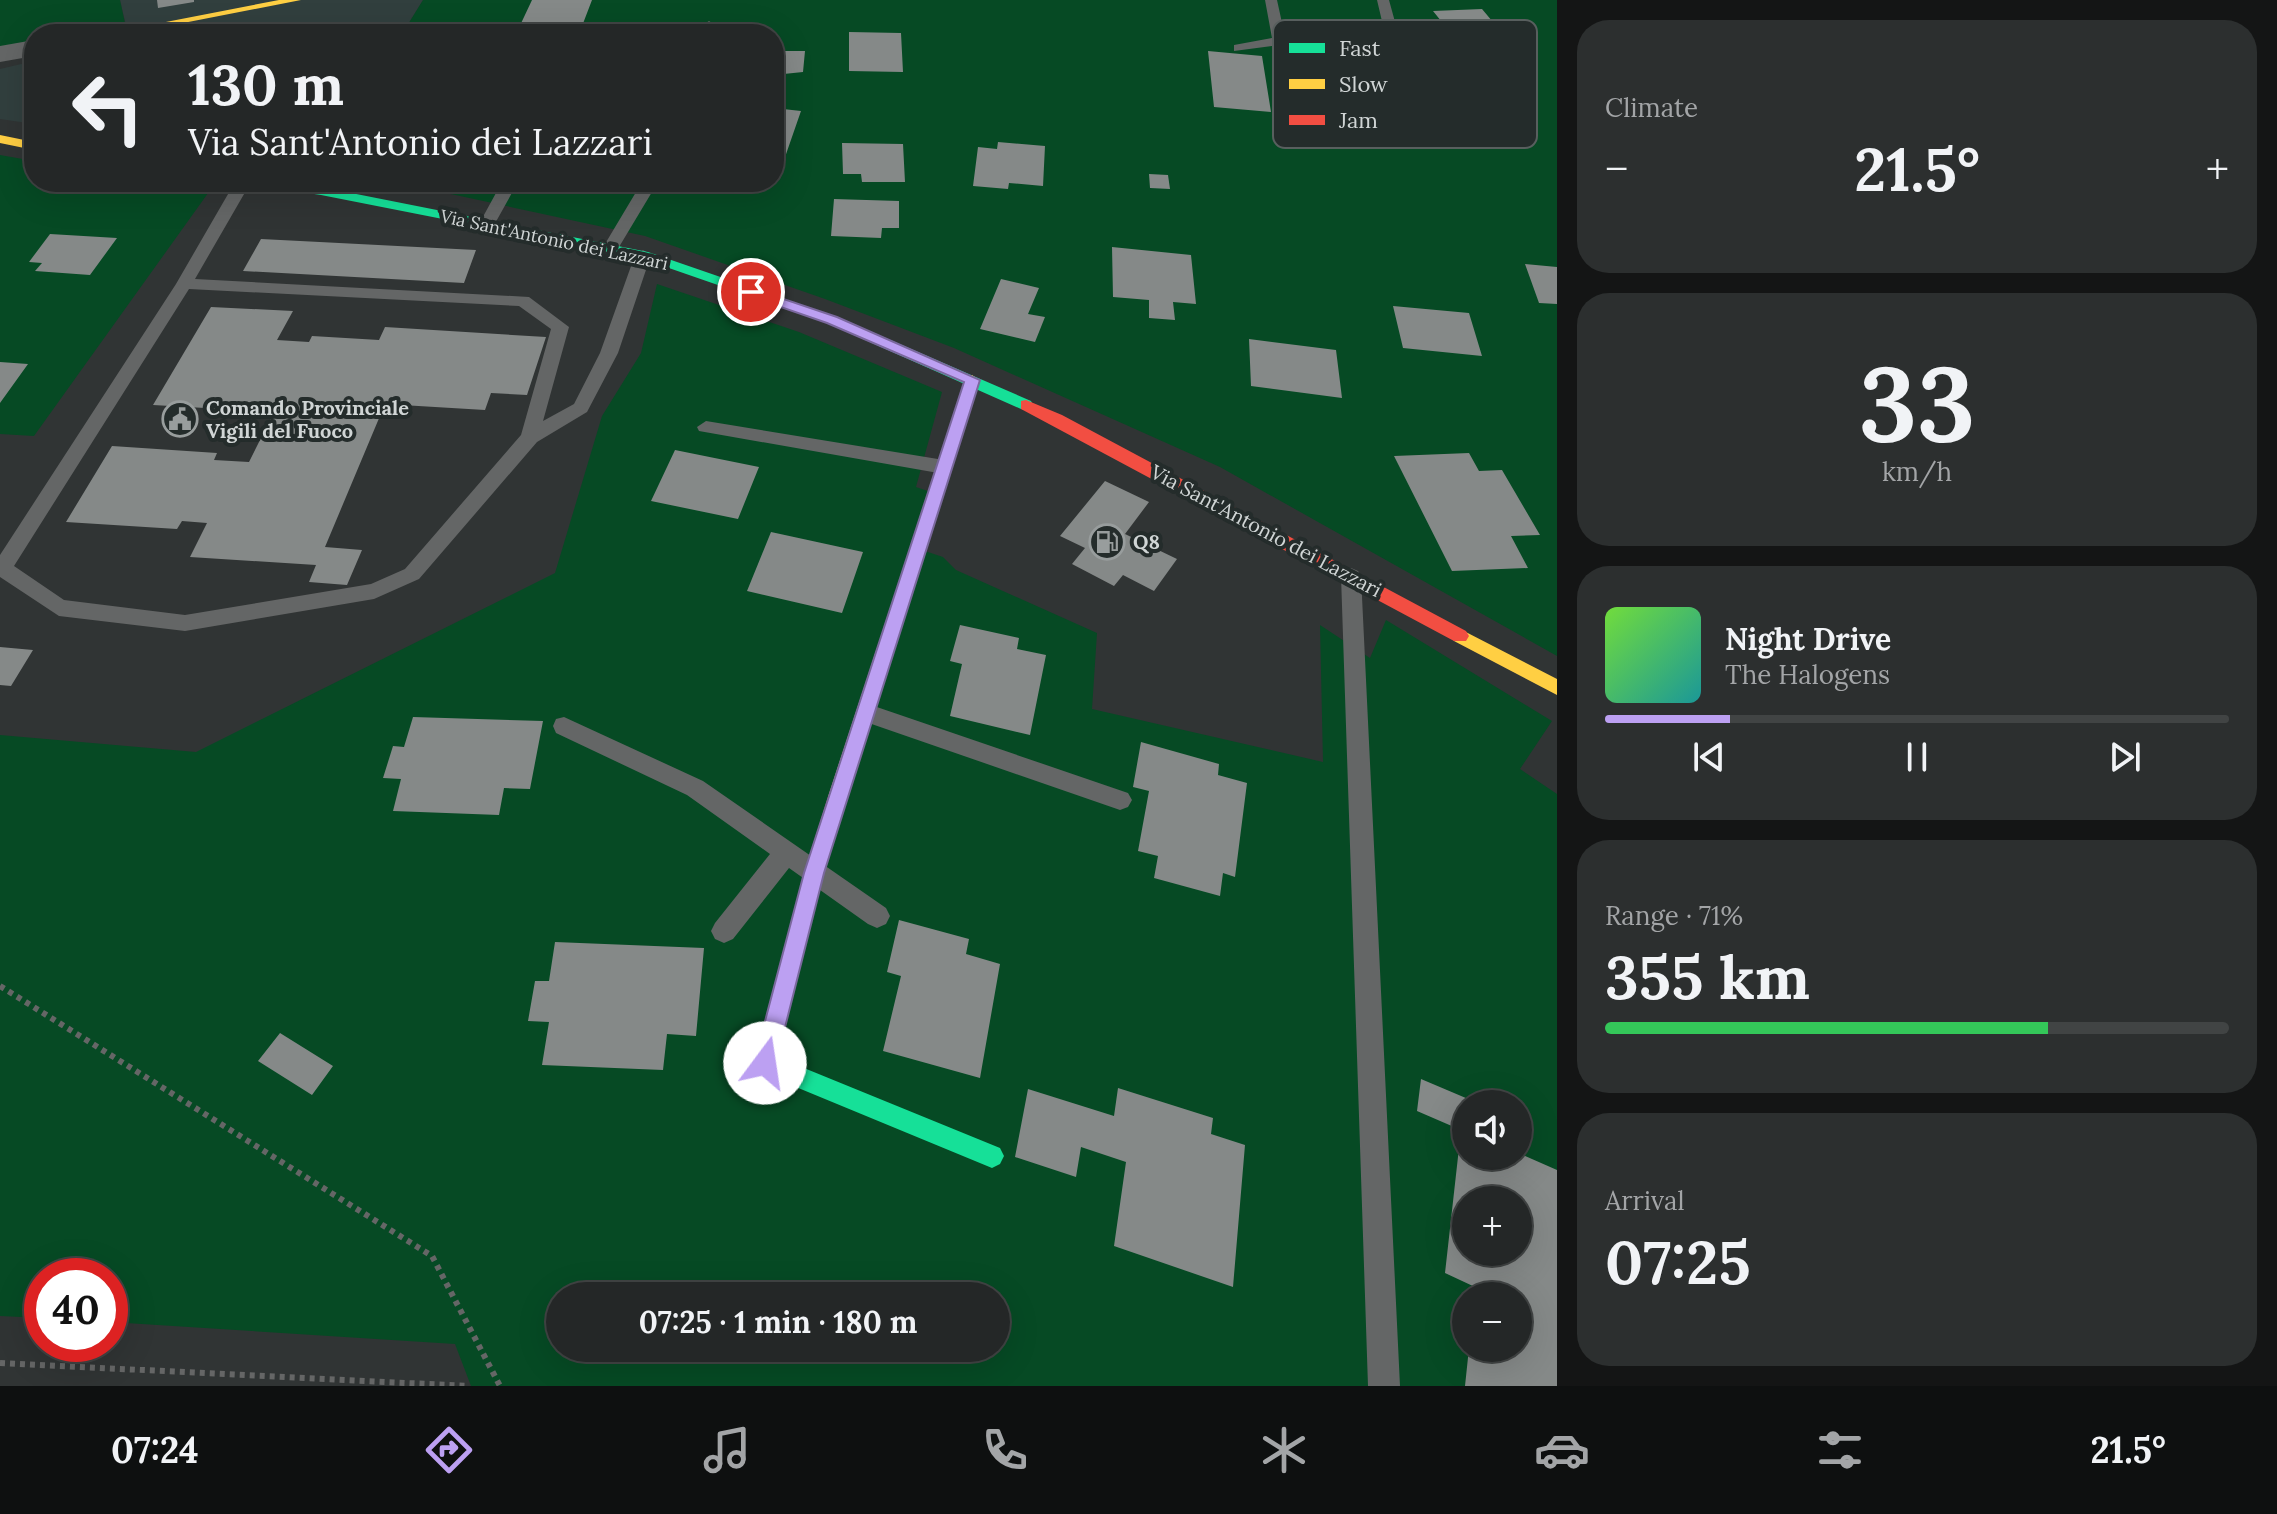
<!DOCTYPE html>
<html lang="en">
<head>
<meta charset="utf-8">
<style>
  :root { --surface:#242727; --page:#2c2f2f; --text:#f1f3f6; --muted:#a3a5a7; --line:#414444; --accent:#bca0f2 }
  body { margin:0; font-family:Lora,serif; background:var(--page); color:var(--text); height:100vh; display:flex; flex-direction:column; font-size:30px; white-space:nowrap }
  * { box-sizing:border-box; margin:0 }
  p { font-size:26px; color:var(--muted) }
  .icon { flex:none; width:44px; height:44px; fill:none; stroke:currentColor; stroke-width:2; stroke-linecap:round; stroke-linejoin:round }
  .map { position:relative; flex:1; overflow:hidden }
  .side { display:flex; flex-direction:column; gap:20px; padding:20px; background:#141515; width:720px }
  .side>* { flex:none }
  .guide { position:absolute; left:24px; top:24px; width:760px; height:168px; border-radius:32px; box-shadow:0 8px 32px #0002,0 0 0 2px var(--line); background:#242727; color:var(--text); overflow:hidden }
  .controls { position:absolute; left:1452px; top:1090px; display:grid; gap:16px }
  .controls a { display:grid; place-items:center; width:80px; height:80px; border-radius:50%; background:var(--surface); box-shadow:0 8px 32px #0002,0 0 0 2px var(--line); font-size:40px }
  .speed { position:absolute; left:24px; top:1258px; display:flex; gap:16px; font-size:40px; font-weight:700; text-align:center }
  .speed>* { display:grid; place-content:center; width:104px; height:104px; border-radius:50%; background:var(--surface); box-shadow:0 8px 32px #0002,0 0 0 2px var(--line); line-height:1 }
  .speed .limit { border:12px solid #d22; background:#fff; color:#111 }
  .pin { position:absolute; display:grid; place-items:center; width:68px; height:68px; color:#fff; margin:-34px; border:4px solid #fff; border-radius:50%; box-shadow:0 2px 8px #0007 }
  .me { position:absolute; width:88px; margin:-44px; rotate:14deg; stroke-linejoin:round; filter:drop-shadow(0 0 6px #0008) }
  .turn { display:flex; align-items:center; gap:28px; height:168px; padding:0 32px; font-size:36px }
  .turn .icon { width:104px; height:104px; stroke-width:2.5 }
  .turn b { display:block; font-size:56px; line-height:68px }
  .big { font-size:60px; font-weight:700; line-height:1.1 }
  .side .card { flex:1; display:flex; flex-direction:column; justify-content:center; gap:12px; min-width:0; padding:0 28px; border-radius:32px; background:var(--page) }
  .side .dial { align-items:center; gap:0 }
  .dial b { font-size:104px; line-height:1 }
  .song { display:flex; align-items:center; gap:24px }
  .cover { width:96px; height:96px; border-radius:12px; background:linear-gradient(135deg,hsl(100 70% 55%),hsl(180 70% 35%)) }
  .played { height:8px; border-radius:4px; background:linear-gradient(90deg,var(--accent) 20%,var(--line) 20%) }
  .keys { display:flex; justify-content:space-around; direction:ltr }
  .heat { display:flex; justify-content:space-between; align-items:center; font-size:44px; direction:ltr }
  .charge { height:12px; border-radius:6px; background:linear-gradient(90deg,#34c759 71%,var(--line) 0) }
  .trip { position:absolute; left:546px; top:1282px; width:464px; height:80px; border-radius:40px; background:var(--surface); box-shadow:0 8px 32px #0002,0 0 0 2px var(--line); font-weight:700; line-height:80px; text-align:center }
  .tabs { display:flex; height:128px; justify-content:space-around; align-items:center; background:#0e1010; color:var(--muted) }
  .tabs .icon { width:56px; height:56px }
  .tabs .active { color:var(--accent) }
  .tabs b { font-size:36px; color:var(--text) }
  main { display:flex; flex:1; min-height:0 }
  .map>svg:first-child { display:block }
  .built { fill:#313f3e }
  .green { fill:#064a24; fill-rule:evenodd }
  .building { fill:#858988; fill-rule:evenodd }
  .lines { fill:none; stroke-linecap:round; stroke-linejoin:round }
  .path { stroke:#656666; stroke-width:6; stroke-dasharray:5 5; stroke-linecap:butt }
  .lane { fill:#646666; fill-rule:evenodd }
  .street { fill:#646666; fill-rule:evenodd }
  .fast { fill:#16e098; fill-rule:evenodd }
  .slow { fill:#ffcf43; fill-rule:evenodd }
  .jam { fill:#f24e42; fill-rule:evenodd }
  .route { fill:#bca0f2; stroke:#7a689d; stroke-width:2 }
  .labels { text-anchor:middle; stroke-width:8; stroke-linejoin:round; paint-order:stroke }
  .far-street-label { font-size:18px; fill:#d0d5d5; stroke:#242c2b }
  .poi-label { font-size:20px; font-weight:bold; fill:#d0d5d5; stroke:#242c2b; text-anchor:start }
  .street-label { font-size:20px; fill:#d0d5d5; stroke:#242c2b }
  .key { fill:#242c2b; stroke:#585f5e; stroke-width:2 }
  .key-label { font-size:22px; fill:#d0d5d5 }
</style>
</head>
<body>
<main>
<div class="map">
<svg width="1557" height="1386" viewBox="0 0 1557 1386">
  <rect width="100%" height="100%" fill="#303434"/>
  <!-- built -->
  <path class="built" d="M120 0H423L402 34H128Z
    M34 61V124L0 119V69Z"/>
  <!-- green -->
  <path class="green" d="M0 0H120L125 23 67 34H34V40L0 47Z
    M423 0H1557V656L1220 467 954 348 825 299 645 236 395 182H774V34H402Z
    M0 155 34 161V182H167L211 189 34 436 0 434Z
    M657 284 799 332 942 392 916 487 928 491 910 546 943 557 956 570 1097 633 1092 709 1323 762 1320 625 1370 658 1386 620 1552 721 1520 769 1557 794V1386H471L455 1344 110 1322V1276H42V1318L0 1316V735L196 752 555 573 602 416 641 353ZM1466 1104H1518V1156H1466ZM1466 1200H1518V1252H1466ZM560 1296H996V1348H560ZM1466 1296H1518V1348H1466Z"/>
  <!-- building -->
  <path class="building" d="M157 0H194V2L158 8Z
    M532 0H592L579 34H516Z
    M1482 9 1508 40 1458 42 1433 11Z
    M1306 19 1351 22 1352 28 1372 30 1391 93 1372 91 1375 102 1326 98 1318 65 1298 64 1296 53 1314 55Z
    M629 26 669 29 671 26 697 28 695 34H625Z
    M849 32 901 33 903 72 849 71Z
    M774 51H805L803 72 774 75Z
    M1208 51 1262 56 1271 112 1214 107Z
    M774 108 801 111 784 160 774 159Z
    M998 142 1045 146 1043 186 1009 183 1008 189 973 186 978 147 997 149Z
    M842 143 903 144 905 182H862L861 174H843Z
    M1149 174 1168 175 1170 189 1150 188Z
    M834 199 899 201V228H882L881 238 831 236Z
    M50 234 117 238 90 275 35 271 42 263 29 262Z
    M261 239 476 250 464 283 243 271Z
    M1112 247 1191 255 1196 304 1173 302 1175 320 1149 318V300L1113 297Z
    M1525 264 1557 267V304L1539 303Z
    M1001 279 1039 288 1028 314 1045 317 1035 342 980 329Z
    M1393 306 1469 313 1482 356 1403 348Z
    M211 307 293 311 277 340 309 342 312 336 379 340 385 327 546 337 527 395 491 393 485 410 385 404 325 547 362 550 347 585 309 582 316 565 190 557 207 523 182 521 177 529 66 522 112 446 217 453 214 460 249 462 278 404 244 402 240 410 153 405Z
    M1249 339 1336 350 1342 398 1251 386Z
    M0 362 28 364 0 403Z
    M675 450 759 467 738 519 651 501Z
    M1469 453 1479 471 1502 470 1540 535 1511 536 1528 568 1452 571 1394 456Z
    M1105 481 1149 502 1125 534 1177 559 1154 591 1123 575 1114 586 1072 564 1085 548 1060 536Z
    M771 532 863 552 842 613 747 591Z
    M960 625 1019 638 1017 649 1046 655 1030 735 950 716 962 664 950 661Z
    M0 647 33 650 11 686 0 685Z
    M413 717 543 721 530 789 504 788 499 815 393 811 401 779 383 778 393 746 404 747Z
    M1141 742 1219 764 1218 775 1247 783 1235 877 1223 873 1220 896 1154 878 1158 856 1138 851 1149 791 1133 787Z
    M899 920 969 939 966 954 1000 964 980 1078 883 1051 901 976 887 972Z
    M555 942 704 948 696 1036 667 1034 663 1070 542 1065 549 1022 528 1021 535 981H549Z
    M280 1033 333 1066 312 1095 258 1061Z
    M1421 1079 1480 1104H1466V1156H1518V1153L1557 1170V1386H1465L1469 1348H1518V1296H1474L1475 1287 1445 1273 1461 1130 1417 1111ZM1466 1200H1518V1252H1466Z
    M1118 1088 1213 1118 1211 1134 1245 1145 1233 1287 1114 1246 1126 1162 1081 1147 1076 1177 1015 1157 1028 1089 1114 1116Z"/>
  <g class="lines">
    <!-- path -->
    <path class="path" d="M0 986 432 1256 500 1386
      M0 1363 468 1386"/>
    <!-- lane -->
    <path class="lane" d="M1265 0H1277L1286 41 1279 45 1234 51V45L1272 38Z
      M1377 0H1389L1403 51 1401 54 1389 51Z
      M709 21 715 25V34H701L703 25Z
      M235 182H251L195 279 529 297 569 327 543 421 574 404 600 353 635 255 643 250 651 255 618 353 587 412 537 442 419 579 374 599 185 631 59 616 0 577V555L176 284ZM189 289 519 306 551 329 521 435 405 569 371 584 185 615 64 600 14 566Z
      M502 182H518L493 227H481L479 224Z
      M642 182H658L616 252H604L602 249Z
      M706 421 944 460 953 467 944 474 699 431 697 427Z
      M1351 568 1358 571 1361 576 1400 1386H1368L1341 576 1344 571Z
      M868 704 1128 793 1132 800 1128 807 1120 810 860 720 857 713 860 706Z
      M564 717 703 781 886 908 890 916 886 924 877 928 868 924 789 868 733 939 724 943 715 939 711 931 715 923 770 854 687 795 556 733 553 726 556 719Z"/>
    <!-- street -->
    <path class="street" d="M34 40V56L0 62V46Z"/>
    <!-- fast -->
    <path class="fast" d="M254 182H285L321 187 648 252 837 317 1031 401 1033 405 1026 410 1021 409 827 323 640 258 321 195 260 186Z
      M768 1039 776 1042 779 1050 777 1057 1000 1148 1004 1156 1000 1164 992 1168 757 1071C753 1060 756 1052 760 1042Z"/>
    <!-- slow -->
    <path class="slow" d="M279 0H301L127 34H104Z
      M0 135 34 142V150L0 143Z
      M972 375 979 380 848 797 845 803 838 805 831 803 828 797 965 380Z
      M1460 629 1557 679V695L1454 641 1451 636 1454 631Z"/>
    <!-- jam -->
    <path class="jam" d="M1026 400 1062 415 1466 631 1469 636 1466 641H1454L1021 409V401Z
      M838 789 845 791 848 797 824 873 779 1050 776 1058 768 1061 760 1058 757 1050 804 873 828 797 831 791Z"/>
  </g>
  <!-- route -->
  <path class="route" d="M751 288 837 317 980 380 824 873 776 1063 773 1071 765 1074 757 1071 754 1063 804 873 964 382 827 323 746 295 744 292Z"/>
  <!-- icons -->
  <defs>
    <symbol id="civic-ring" viewBox="-11 -11 22 22"><circle r="9.5" fill="#242c2b" stroke="#989d9d" stroke-width="1.5"/><path d="M-.6-6.5H3V-4.5H.6V-3L4-1V1h2V6H-6V1h2V-1L-.6-3ZM-1.2 2.5V6h2.4V2.5Z" fill="#989d9d"/></symbol>
    <symbol id="fuel-ring" viewBox="-11 -11 22 22"><circle r="9.5" fill="#242c2b" stroke="#989d9d" stroke-width="1.5"/><path d="M-5.5-6h7V0h2V4h1.3V-2.5L3-4.5l.8-.8L6-3V5H2.5V1h-1V6h-7ZM-4.2-4.7v3.2H.2V-4.7Z" fill="#989d9d"/></symbol>
  </defs>
  <g fill-rule="evenodd">
    <use href="#civic-ring" x="160" y="399" width="40" height="40"/>
    <use href="#fuel-ring" x="1087" y="522" width="40" height="40"/>
  </g>
  <g class="labels">
    <!-- far-street labels -->
    <g class="far-street-label">
      <text transform="translate(554 240) rotate(12)" y="6">Via Sant'Antonio dei Lazzari</text>
    </g>
    <!-- poi labels -->
    <g class="poi-label">
      <text x="206" y="415">Comando Provinciale<tspan x="206" dy="23">Vigili del Fuoco</tspan></text>
      <text x="1133" y="549">Q8</text>
    </g>
    <!-- street labels -->
    <g class="street-label">
      <text transform="translate(1266 531) rotate(28)" y="7">Via Sant'Antonio dei Lazzari</text>
    </g>
  </g>
  <!-- legend -->
  <rect x="1273" y="20" width="264" height="128" rx="12" class="key"/>
  <rect x="1289" y="43" width="36" height="10" fill="#16e098"/>
  <rect x="1289" y="79" width="36" height="10" fill="#ffcf43"/>
  <rect x="1289" y="115" width="36" height="10" fill="#f24e42"/>
  <g class="key-label">
    <text x="1339" y="56">Fast</text>
    <text x="1339" y="92">Slow</text>
    <text x="1339" y="128">Jam</text>
  </g>
</svg>
<div class="controls">
<a><svg class="icon" aria-label="sound" viewBox="0 0 24 24"><path d="M4 9h4l5-4v14l-5-4H4zM17 9q2 3 0 6"/></svg></a>
<a>+</a>
<a>−</a>
</div>
<div class="speed"><div class="limit">40</div></div>
<div class="pin" style="left:751px;top:292px;background:#d93025"><svg class="icon" aria-label="arrive" viewBox="0 0 24 24"><path d="M6 21V4h12l-3 4 3 4H6"/></svg></div>
<svg class="me" style="left:765px;top:1063px" viewBox="-20 -20 40 40"><circle r="19" fill="#fff"/><path d="M0-13L10 11 0 6-10 11z" fill="#bca0f2"/></svg>
<div class="trip">07:25 · 1 min · 180 m</div>
<div class="guide">
<div class="turn"><svg class="icon" aria-label="left" viewBox="0 0 24 24"><path d="M17 20v-9H6M10 6l-5 5 5 5"/></svg><div><b>130 m</b>Via Sant'Antonio dei Lazzari</div></div>
</div>
</div>
<section class="side">
<div class="card"><p>Climate</p>
<div class="heat"><a>−</a><b class="big">21.5°</b><a>+</a></div>
</div>
<div class="card dial"><b>33</b><p>km/h</p></div>
<div class="card">
<div class="song"><i class="cover"></i><div><b>Night Drive</b><p>The Halogens</p></div></div>
<div class="played"></div>
<div class="keys"><svg class="icon" aria-label="previous" viewBox="0 0 24 24"><path d="M18 5L8 12l10 7zM5 5v14"/></svg><svg class="icon" aria-label="pause" viewBox="0 0 24 24"><path d="M8 5v14M16 5v14"/></svg><svg class="icon" aria-label="next" viewBox="0 0 24 24"><path d="M6 5l10 7-10 7zM19 5v14"/></svg></div>
</div>
<div class="card"><p>Range · 71%</p><b class="big">355 km</b><div class="charge"></div></div>
<div class="card"><p>Arrival</p><b class="big">07:25</b></div>
</section>
</main>
<nav class="tabs">
<b>07:24</b>
<svg class="icon active" aria-label="directions" viewBox="0 0 24 24"><path d="M12 3l9 9-9 9-9-9zM9 14v-3h6M13 9l2 2-2 2"/></svg>
<svg class="icon" aria-label="music" viewBox="0 0 24 24"><path d="M9 18V5l10-2v13"/><circle cx="6" cy="18" r="3"/><circle cx="16" cy="16" r="3"/></svg>
<svg class="icon" aria-label="phone" viewBox="0 0 24 24"><path d="M5 4h4l2 5-3 2q2 4 5 5l2-3 5 2v4C11 20 4 13 5 4z"/></svg>
<svg class="icon" aria-label="climate" viewBox="0 0 24 24"><path d="M12 3v18M4 7l16 10M4 17L20 7"/></svg>
<svg class="icon" aria-label="car" viewBox="0 0 24 24"><path d="M5 17H2v-5l4-1 3-4h7l3 4 3 1v5h-3M9 17h6M6 11h13"/><circle cx="7" cy="17" r="2"/><circle cx="17" cy="17" r="2"/></svg>
<svg class="icon" aria-label="filters" viewBox="0 0 24 24"><path d="M4 7h16M4 17h16"/><circle cx="9" cy="7" r="2"/><circle cx="15" cy="17" r="2"/></svg>
<b>21.5°</b>
</nav>
</body>
</html>
